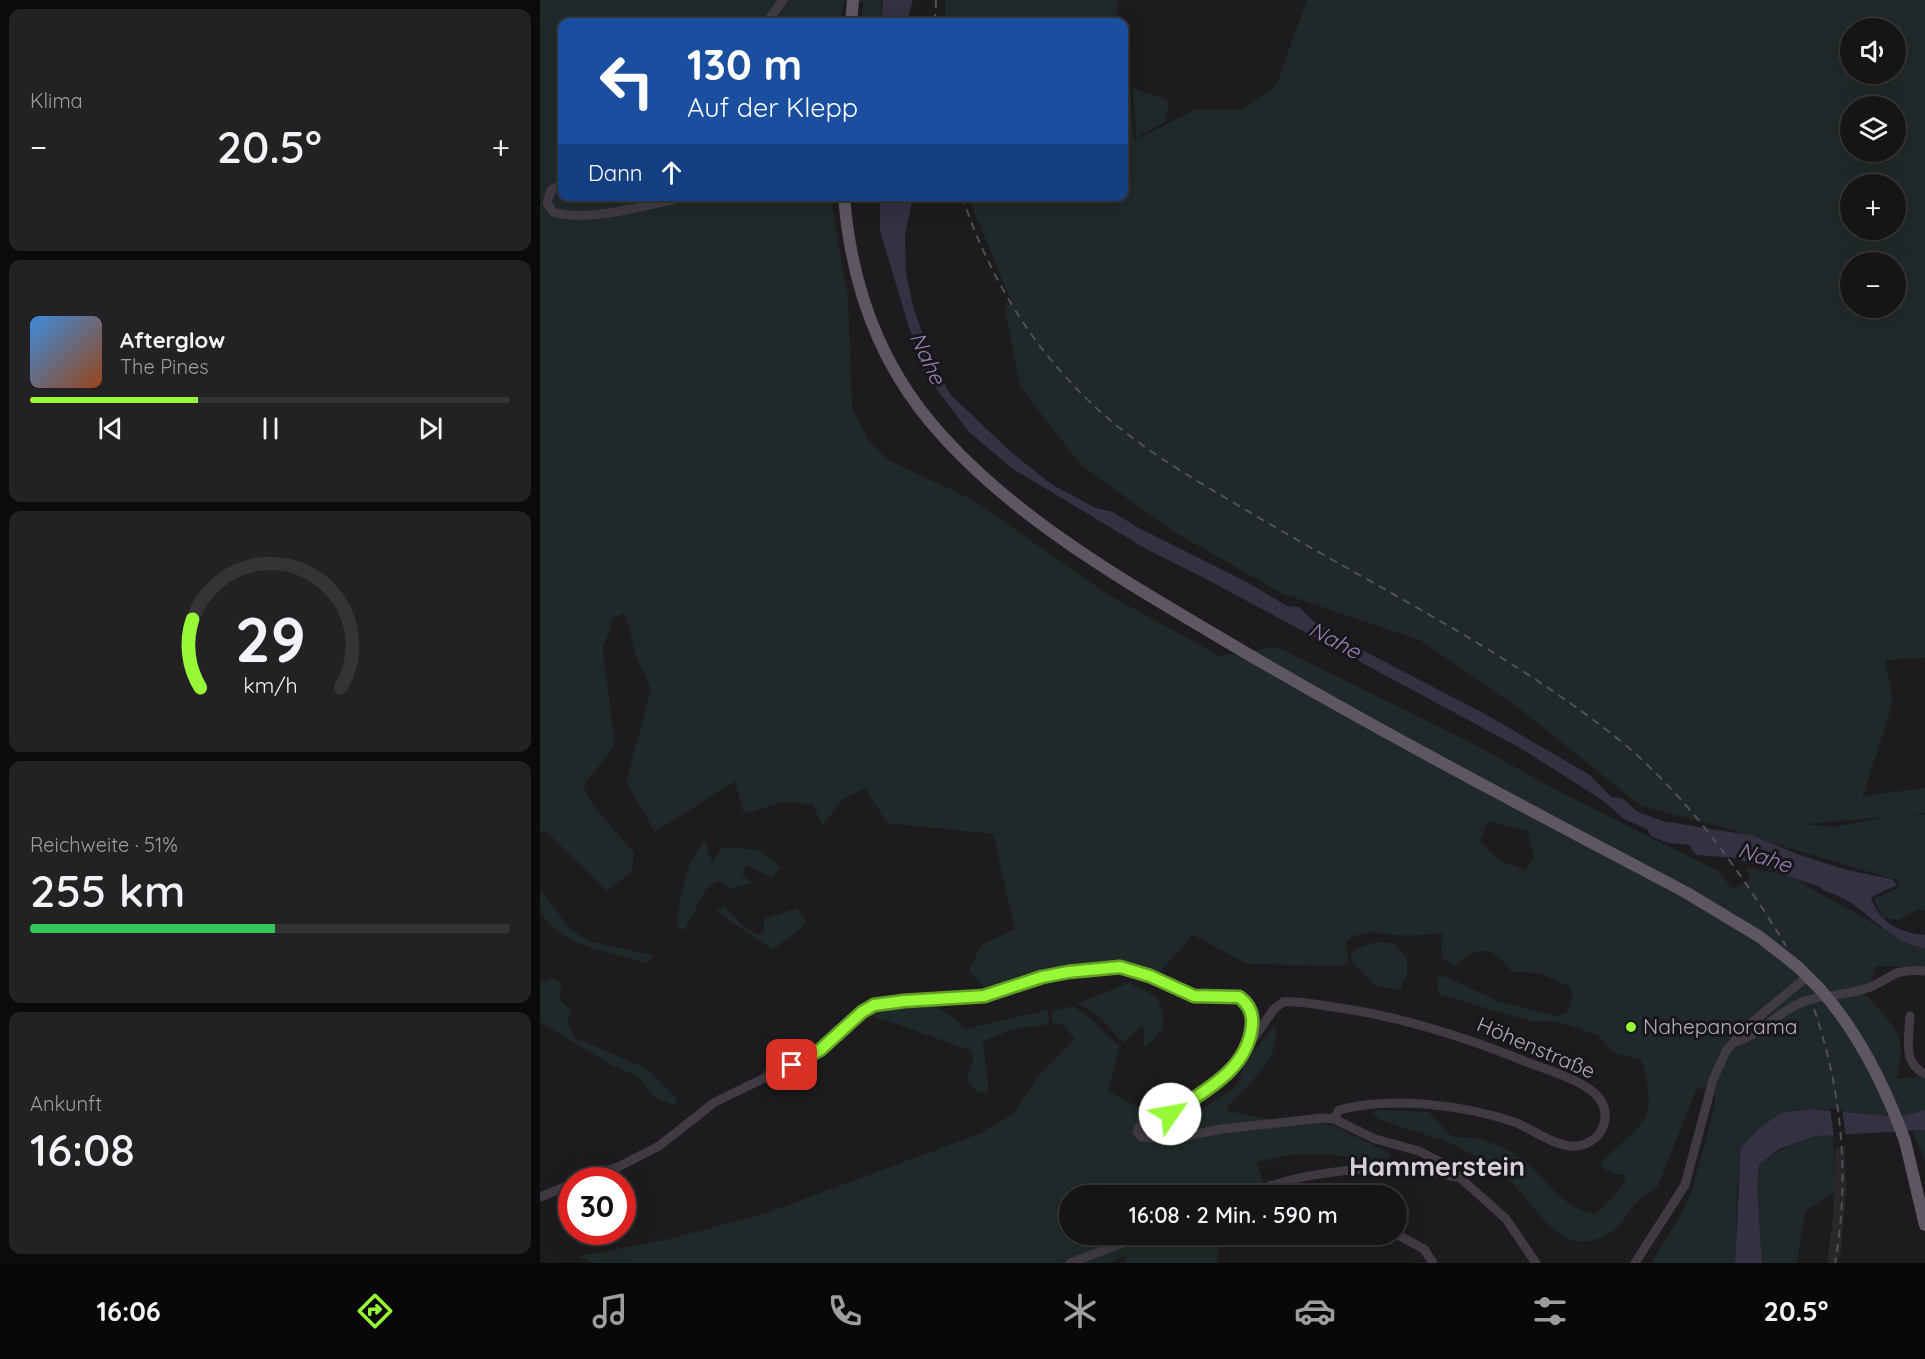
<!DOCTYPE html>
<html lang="de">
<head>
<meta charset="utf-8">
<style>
  :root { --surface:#161416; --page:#232123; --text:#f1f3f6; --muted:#9e9ea1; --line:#353335; --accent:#97f838 }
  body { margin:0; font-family:Quicksand,sans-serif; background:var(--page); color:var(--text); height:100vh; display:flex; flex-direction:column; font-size:22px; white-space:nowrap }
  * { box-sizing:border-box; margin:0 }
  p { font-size:20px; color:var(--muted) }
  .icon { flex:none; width:33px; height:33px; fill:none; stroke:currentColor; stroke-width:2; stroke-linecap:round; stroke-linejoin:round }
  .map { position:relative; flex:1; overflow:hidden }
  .sheet { display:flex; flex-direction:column; gap:9px; padding:9px; background:#0c0b0c; width:540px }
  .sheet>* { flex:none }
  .banner { position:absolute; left:18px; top:18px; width:570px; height:183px; border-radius:12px; box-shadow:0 6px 24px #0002,0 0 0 2px var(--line); background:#1a4fa0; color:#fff; overflow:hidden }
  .controls { position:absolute; left:1300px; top:18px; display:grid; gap:12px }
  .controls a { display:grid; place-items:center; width:66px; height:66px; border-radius:50%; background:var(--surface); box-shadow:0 6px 24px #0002,0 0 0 2px var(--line); font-size:30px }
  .speed { position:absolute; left:18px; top:1167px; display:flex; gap:12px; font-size:30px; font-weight:700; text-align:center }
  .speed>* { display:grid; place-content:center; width:78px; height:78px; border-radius:50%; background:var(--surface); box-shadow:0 6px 24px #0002,0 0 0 2px var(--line); line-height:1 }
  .speed .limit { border:9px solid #d22; background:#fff; color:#111 }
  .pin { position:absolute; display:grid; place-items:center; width:51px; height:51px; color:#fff; margin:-26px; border-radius:12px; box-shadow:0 3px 9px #0006 }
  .me { position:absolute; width:66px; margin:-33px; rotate:57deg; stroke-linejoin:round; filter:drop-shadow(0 0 4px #0008) }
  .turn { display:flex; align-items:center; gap:21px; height:126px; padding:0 30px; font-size:27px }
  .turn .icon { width:78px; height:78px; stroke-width:2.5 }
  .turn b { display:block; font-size:42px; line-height:51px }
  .then { display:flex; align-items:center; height:57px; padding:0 30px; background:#0003; gap:12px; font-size:22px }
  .big { font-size:45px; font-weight:600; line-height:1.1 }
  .sheet .card { flex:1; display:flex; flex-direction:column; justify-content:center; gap:9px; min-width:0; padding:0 21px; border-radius:12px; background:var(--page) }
  .sheet .dial { align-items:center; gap:0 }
  .dial svg { height:156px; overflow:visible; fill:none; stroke:var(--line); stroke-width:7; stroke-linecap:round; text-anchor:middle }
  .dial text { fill:var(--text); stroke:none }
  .song { display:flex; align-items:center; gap:18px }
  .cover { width:72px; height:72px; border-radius:9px; background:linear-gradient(135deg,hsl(210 70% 55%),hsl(20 70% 35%)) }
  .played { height:6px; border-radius:3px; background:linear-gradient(90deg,var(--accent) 35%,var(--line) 35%) }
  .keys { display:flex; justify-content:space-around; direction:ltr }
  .heat { display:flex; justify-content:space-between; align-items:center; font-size:33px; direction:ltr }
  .charge { height:9px; border-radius:4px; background:linear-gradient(90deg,#34c759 51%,var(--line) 0) }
  .trip { position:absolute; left:519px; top:1185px; width:348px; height:60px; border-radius:30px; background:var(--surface); box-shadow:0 6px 24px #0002,0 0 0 2px var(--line); font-weight:600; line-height:60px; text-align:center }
  .tab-bar { display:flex; height:96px; justify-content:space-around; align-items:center; background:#090809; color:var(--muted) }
  .tab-bar .icon { width:42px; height:42px }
  .tab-bar .on { color:var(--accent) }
  .tab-bar b { font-size:27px; color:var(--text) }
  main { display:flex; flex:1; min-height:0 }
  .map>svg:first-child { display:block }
  .built { fill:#2a272a }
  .green { fill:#202929; fill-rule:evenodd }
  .water { fill:#353042 }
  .pier { fill:#1d1b1d }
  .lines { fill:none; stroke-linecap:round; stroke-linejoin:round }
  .minor { stroke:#403b42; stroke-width:9 }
  .major { stroke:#5e5761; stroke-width:12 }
  .rail { stroke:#544e57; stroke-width:2; stroke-dasharray:8 6; stroke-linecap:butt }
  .major-bridge { stroke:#5e5761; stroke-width:12 }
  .route-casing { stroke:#62a124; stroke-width:15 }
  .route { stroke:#97f838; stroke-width:10 }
  .poi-dot { fill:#97f838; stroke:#181618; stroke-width:2 }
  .labels { text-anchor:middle; stroke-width:6; stroke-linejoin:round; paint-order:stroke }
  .poi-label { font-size:21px; fill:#b5adbd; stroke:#181618; text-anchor:start }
  .street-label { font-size:21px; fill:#b5adbd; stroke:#181618 }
  .water-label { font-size:22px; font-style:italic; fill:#9484b8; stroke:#181618 }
  .district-label { font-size:27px; font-weight:bold; fill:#d4ced9; stroke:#181618 }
</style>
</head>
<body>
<main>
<section class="sheet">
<div class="card"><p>Klima</p>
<div class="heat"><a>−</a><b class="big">20.5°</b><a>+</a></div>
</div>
<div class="card">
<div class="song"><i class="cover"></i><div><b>Afterglow</b><p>The Pines</p></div></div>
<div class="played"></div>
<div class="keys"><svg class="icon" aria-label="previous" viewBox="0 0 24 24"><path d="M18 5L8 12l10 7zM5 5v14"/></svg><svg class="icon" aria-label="pause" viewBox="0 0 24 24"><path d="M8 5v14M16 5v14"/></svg><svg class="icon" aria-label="next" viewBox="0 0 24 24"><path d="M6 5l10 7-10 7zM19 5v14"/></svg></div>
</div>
<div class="card dial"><svg viewBox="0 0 100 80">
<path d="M14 69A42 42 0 1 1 86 69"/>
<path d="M14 69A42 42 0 0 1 10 34" stroke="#97f838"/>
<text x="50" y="56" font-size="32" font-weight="700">29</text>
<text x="50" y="72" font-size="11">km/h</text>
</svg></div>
<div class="card"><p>Reichweite · 51%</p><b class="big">255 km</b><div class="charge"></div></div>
<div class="card"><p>Ankunft</p><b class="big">16:08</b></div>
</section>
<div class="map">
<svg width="1385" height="1263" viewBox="0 0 1385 1263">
  <rect width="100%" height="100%" fill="#1d1b1d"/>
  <!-- built -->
  <path class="built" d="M1305 1146 1306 1191 1301 1250 1298 1263H1287L1293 1217 1295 1148Z"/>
  <!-- green -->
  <path class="green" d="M0 0H342L341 22H321L323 2 304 1 301 22H22V196L286 197 291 201 308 298 312 409 330 442 348 460 433 500 567 594 680 656 737 647 930 742 1016 790 1178 871 1192 889 1210 880 1206 867 1249 876 1360 938 1385 945V967L1336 966 1326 995C1353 1027 1370 1034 1356 1079L1385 1076V1110L1359 1117 1348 1107 1346 1117C1318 1115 1257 1100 1236 1118L1197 1189 1195 1263H1111L1139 1218 1152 1190 1175 1104V1091L1162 1088 1156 1090 1118 1186C1111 1193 1103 1196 1096 1203 1088 1211 1083 1224 1073 1231 1023 1263 1002 1214 973 1184 963 1174 948 1165 936 1157 907 1137 871 1132 839 1119L832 1113 836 1110 889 1112 911 1136C919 1138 927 1137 934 1138 950 1141 968 1149 981 1158 1005 1176 1022 1210 1055 1214L1064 1207 1086 1180 1083 1174H1074L1061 1167 1062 1162C1101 1122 1121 1122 1101 1060L1078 1054 1069 1049 1059 1036 1030 1025 1011 1021H990L902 995 898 994V978L905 976 957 1001 1018 1016 1028 1012 1032 994 1030 987 999 973 973 972C966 967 963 961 956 955 942 944 924 957 914 967L902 958 901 943 903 935 900 933C886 935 870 936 856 935 837 933 822 928 806 942L808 962 803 966 707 964 653 935 618 974 599 967 574 963 449 992 429 971 441 945 475 929 453 834 347 823 325 788 302 800 282 826 273 804 241 802 204 814 195 781 115 832 86 782 111 689 97 659 85 613 73 618 63 648 75 746 43 785 52 804 94 853 92 871 67 891 5 830 0 834ZM948 821 988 831 994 858 985 870 960 861 940 841Z
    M405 0H578L577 22H405Z
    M767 0H1385V658L1345 660 1353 702 1323 796 1385 788V813L1367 815H1385V910H1377L1359 920 1343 918 1334 899 1359 887 1357 880 1195 832 1197 829H1190L1101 806 984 712 880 640 741 593 631 530 541 465 480 387 465 308 471 300 428 197 584 196V79L591 97 594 141 656 109 701 110 736 86ZM1311 28H1356V74H1311ZM1311 106H1356V152H1311ZM1311 184H1356V230H1311ZM1311 262H1356V308H1311ZM1346 817 1294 827 1264 824Z
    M592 87 629 101 625 122 596 138Z
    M165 841 172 862 183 847 218 850 241 867 232 878 207 865 202 874 212 883 191 889 178 881 166 889 144 931 137 926C140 896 144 864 165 841Z
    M0 889 29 928 49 941 115 956 107 963C72 952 20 947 1 912 0 907 0 896 0 889Z
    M184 907 207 929 218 934 224 932V919L257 908 266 921C260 934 243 940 233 950L175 911Z
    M836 942 853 943 867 957V975L860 990 835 986 810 959 815 949Z
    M11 978 22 982 19 999 32 1011 27 1021 34 1037 107 1069 138 1099 135 1105 113 1097 98 1076 73 1066 0 1022V982Z
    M589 983 617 997C626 1023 628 1030 604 1047L603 1024 583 1043 559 1016 538 1003Z
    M389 1003 416 1019 425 1029 508 1010 509 1024 471 1030 443 1041 449 1093 436 1091 427 1080 433 1060 431 1050C398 1040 367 1026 334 1017L331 1010 346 1005Z
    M533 1006 552 1019 580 1047 568 1091 597 1107 613 1100 620 1105 621 1110 607 1122 624 1126 664 1108 691 1090 699 1082 704 1065 734 1026C745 1057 705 1086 687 1107L688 1111 733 1120 776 1115 781 1123 794 1126 850 1153 849 1160C831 1167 812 1157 794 1155 766 1153 743 1155 716 1162L728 1195 530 1196V1234L617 1235 614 1236 627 1245 680 1244 677 1263H585L587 1255 568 1263H52L38 1256 125 1240 224 1214 439 1134 473 1114 497 1078 535 1039 523 1025 512 1023V1011Z
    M256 1041 271 1052 225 1074 221 1073Z
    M1385 1130V1161L1372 1131Z
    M1293 1134 1295 1192 1265 1211 1257 1263H1222L1217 1185 1219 1165C1242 1147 1264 1137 1293 1134Z"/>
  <!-- water -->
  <path class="water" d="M343 0H373L367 22H341Z
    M340 197H373L365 235 366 272 373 306 393 365 411 395 471 452 511 484 556 508 573 512 597 527 705 581 747 606 759 607 773 621 822 650 945 714 1050 775 1071 797 1082 798 1098 812 1123 821 1214 836 1260 855 1307 870 1352 879 1357 885 1331 897C1338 922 1360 933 1385 935V948C1352 943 1333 916 1306 900 1296 894 1287 893 1277 886L1195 858 1156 855 1149 845 1128 843 1111 836 1107 829 1084 819 1062 800 982 749 668 580 606 549 473 469 429 432 382 370 340 231Z
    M1270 1109 1359 1117 1385 1110V1130L1276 1136 1239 1149 1219 1165 1217 1185 1222 1263H1195L1201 1148 1218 1129 1241 1113Z"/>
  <!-- pier -->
  <path class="pier" d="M1290 1108 1302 1110 1306 1136 1294 1137Z"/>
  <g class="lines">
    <!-- minor -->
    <path class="minor" d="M227 22 243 0
      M22 184 11 190 7 203 13 212C45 223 114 204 148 196
      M1370 1016C1369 1038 1362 1063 1385 1074
      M1194 1042C1216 1037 1234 1017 1254 1006 1275 994 1298 997 1321 990 1352 982 1346 968 1385 971
      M708 1046 734 1009 743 1002C759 1000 777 1005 793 1007 862 1016 928 1038 992 1064 1018 1074 1080 1089 1062 1129 1058 1138 1047 1145 1037 1146 1016 1148 993 1129 974 1122 924 1105 851 1096 799 1110L794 1119
      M42 1180 78 1167 119 1146 175 1102 270 1056 322 1012 335 1005 364 1001 444 996 502 977 573 967 599 972 654 996H692L704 1000 711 1011 712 1026 708 1046 695 1065 670 1088 630 1114 599 1127 597 1132 602 1137 631 1139 681 1129 782 1118 794 1119 835 1139 879 1151 906 1165 966 1219 996 1263
      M702 1196C768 1169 847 1161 917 1177
      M0 1197 32 1184
      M636 1234 656 1237 708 1234
      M856 1234 884 1249 893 1263
      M530 1263 606 1234
      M1095 1263 1145 1185 1173 1080 1186 1051 1210 1024 1268 976"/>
    <!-- major -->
    <path class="major" d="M311 22 313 1
      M304 196C310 274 333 347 380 409 456 508 579 578 684 640 836 730 992 811 1147 893
      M1258 967 1280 989
      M1365 1141 1385 1225"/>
    <!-- rail -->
    <path class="rail" d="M395 22 396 0
      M422 196C448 275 491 346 551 403 597 447 652 478 706 510 825 581 958 646 1068 731 1141 787 1198 867 1246 946
      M1274 1009C1302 1090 1310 1178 1295 1263"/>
    <!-- major-bridge -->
    <path class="major-bridge" d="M1147 893 1220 937 1258 967
      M1280 989C1319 1033 1345 1086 1365 1141"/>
  </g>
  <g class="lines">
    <defs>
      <path id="route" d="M252 1065 280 1050 322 1012 334 1005 364 1001 444 996 502 977 528 972 580 967 610 976 654 996 699 997C709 1004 713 1013 712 1025 708 1070 664 1091 630 1114"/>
    </defs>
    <!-- route casing -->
    <use href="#route" class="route-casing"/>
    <!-- route -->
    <use href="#route" class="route"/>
  </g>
  <!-- markers -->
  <circle class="poi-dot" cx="1091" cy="1027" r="6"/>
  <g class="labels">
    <!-- poi labels -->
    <g class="poi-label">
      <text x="1103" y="1034">Nahepanorama</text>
    </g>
    <!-- street labels -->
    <g class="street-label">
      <text transform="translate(996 1048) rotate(23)" y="7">Höhenstraße</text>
    </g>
    <!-- water labels -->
    <g class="water-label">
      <text transform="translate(388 358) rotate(65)" y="8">Nahe</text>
      <text transform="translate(795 640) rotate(28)" y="8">Nahe</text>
      <text transform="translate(1225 857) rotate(18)" y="8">Nahe</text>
    </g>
    <!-- district labels -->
    <g class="district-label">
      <text x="897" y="1176">Hammerstein</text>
    </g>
  </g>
</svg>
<div class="controls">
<a><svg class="icon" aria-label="sound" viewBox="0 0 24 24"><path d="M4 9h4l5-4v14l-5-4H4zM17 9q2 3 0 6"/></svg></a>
<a><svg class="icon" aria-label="layers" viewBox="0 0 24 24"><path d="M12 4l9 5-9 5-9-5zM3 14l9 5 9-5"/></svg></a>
<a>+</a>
<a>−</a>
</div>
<div class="speed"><div class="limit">30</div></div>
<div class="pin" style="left:252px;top:1065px;background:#d93025"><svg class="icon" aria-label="arrive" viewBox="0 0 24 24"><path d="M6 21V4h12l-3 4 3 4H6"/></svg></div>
<svg class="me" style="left:630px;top:1114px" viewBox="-20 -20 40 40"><circle r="19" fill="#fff"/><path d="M0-13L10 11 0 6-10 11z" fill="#97f838"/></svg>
<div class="trip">16:08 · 2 Min. · 590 m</div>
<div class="banner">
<div class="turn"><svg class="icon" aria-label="left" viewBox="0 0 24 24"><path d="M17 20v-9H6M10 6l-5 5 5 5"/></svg><div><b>130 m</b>Auf der Klepp</div></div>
<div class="then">Dann<svg class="icon" aria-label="ahead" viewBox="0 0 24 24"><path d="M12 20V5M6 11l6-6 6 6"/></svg></div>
</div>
</div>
</main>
<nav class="tab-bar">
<b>16:06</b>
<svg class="icon on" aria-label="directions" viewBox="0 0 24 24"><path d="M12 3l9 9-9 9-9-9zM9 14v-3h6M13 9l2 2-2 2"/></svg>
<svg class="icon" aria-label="music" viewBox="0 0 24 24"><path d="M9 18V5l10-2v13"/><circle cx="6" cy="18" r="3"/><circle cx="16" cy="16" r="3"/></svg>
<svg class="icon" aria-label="phone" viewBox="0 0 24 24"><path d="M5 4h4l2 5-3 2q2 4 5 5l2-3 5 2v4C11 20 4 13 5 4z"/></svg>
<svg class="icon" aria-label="climate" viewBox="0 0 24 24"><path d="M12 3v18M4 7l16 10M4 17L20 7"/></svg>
<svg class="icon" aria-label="car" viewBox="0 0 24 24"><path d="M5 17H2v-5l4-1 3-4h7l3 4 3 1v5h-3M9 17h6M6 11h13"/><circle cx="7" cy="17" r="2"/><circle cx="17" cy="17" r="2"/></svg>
<svg class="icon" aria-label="filters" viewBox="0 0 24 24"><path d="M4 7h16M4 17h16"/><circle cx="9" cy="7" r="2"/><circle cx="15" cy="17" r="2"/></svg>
<b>20.5°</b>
</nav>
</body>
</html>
